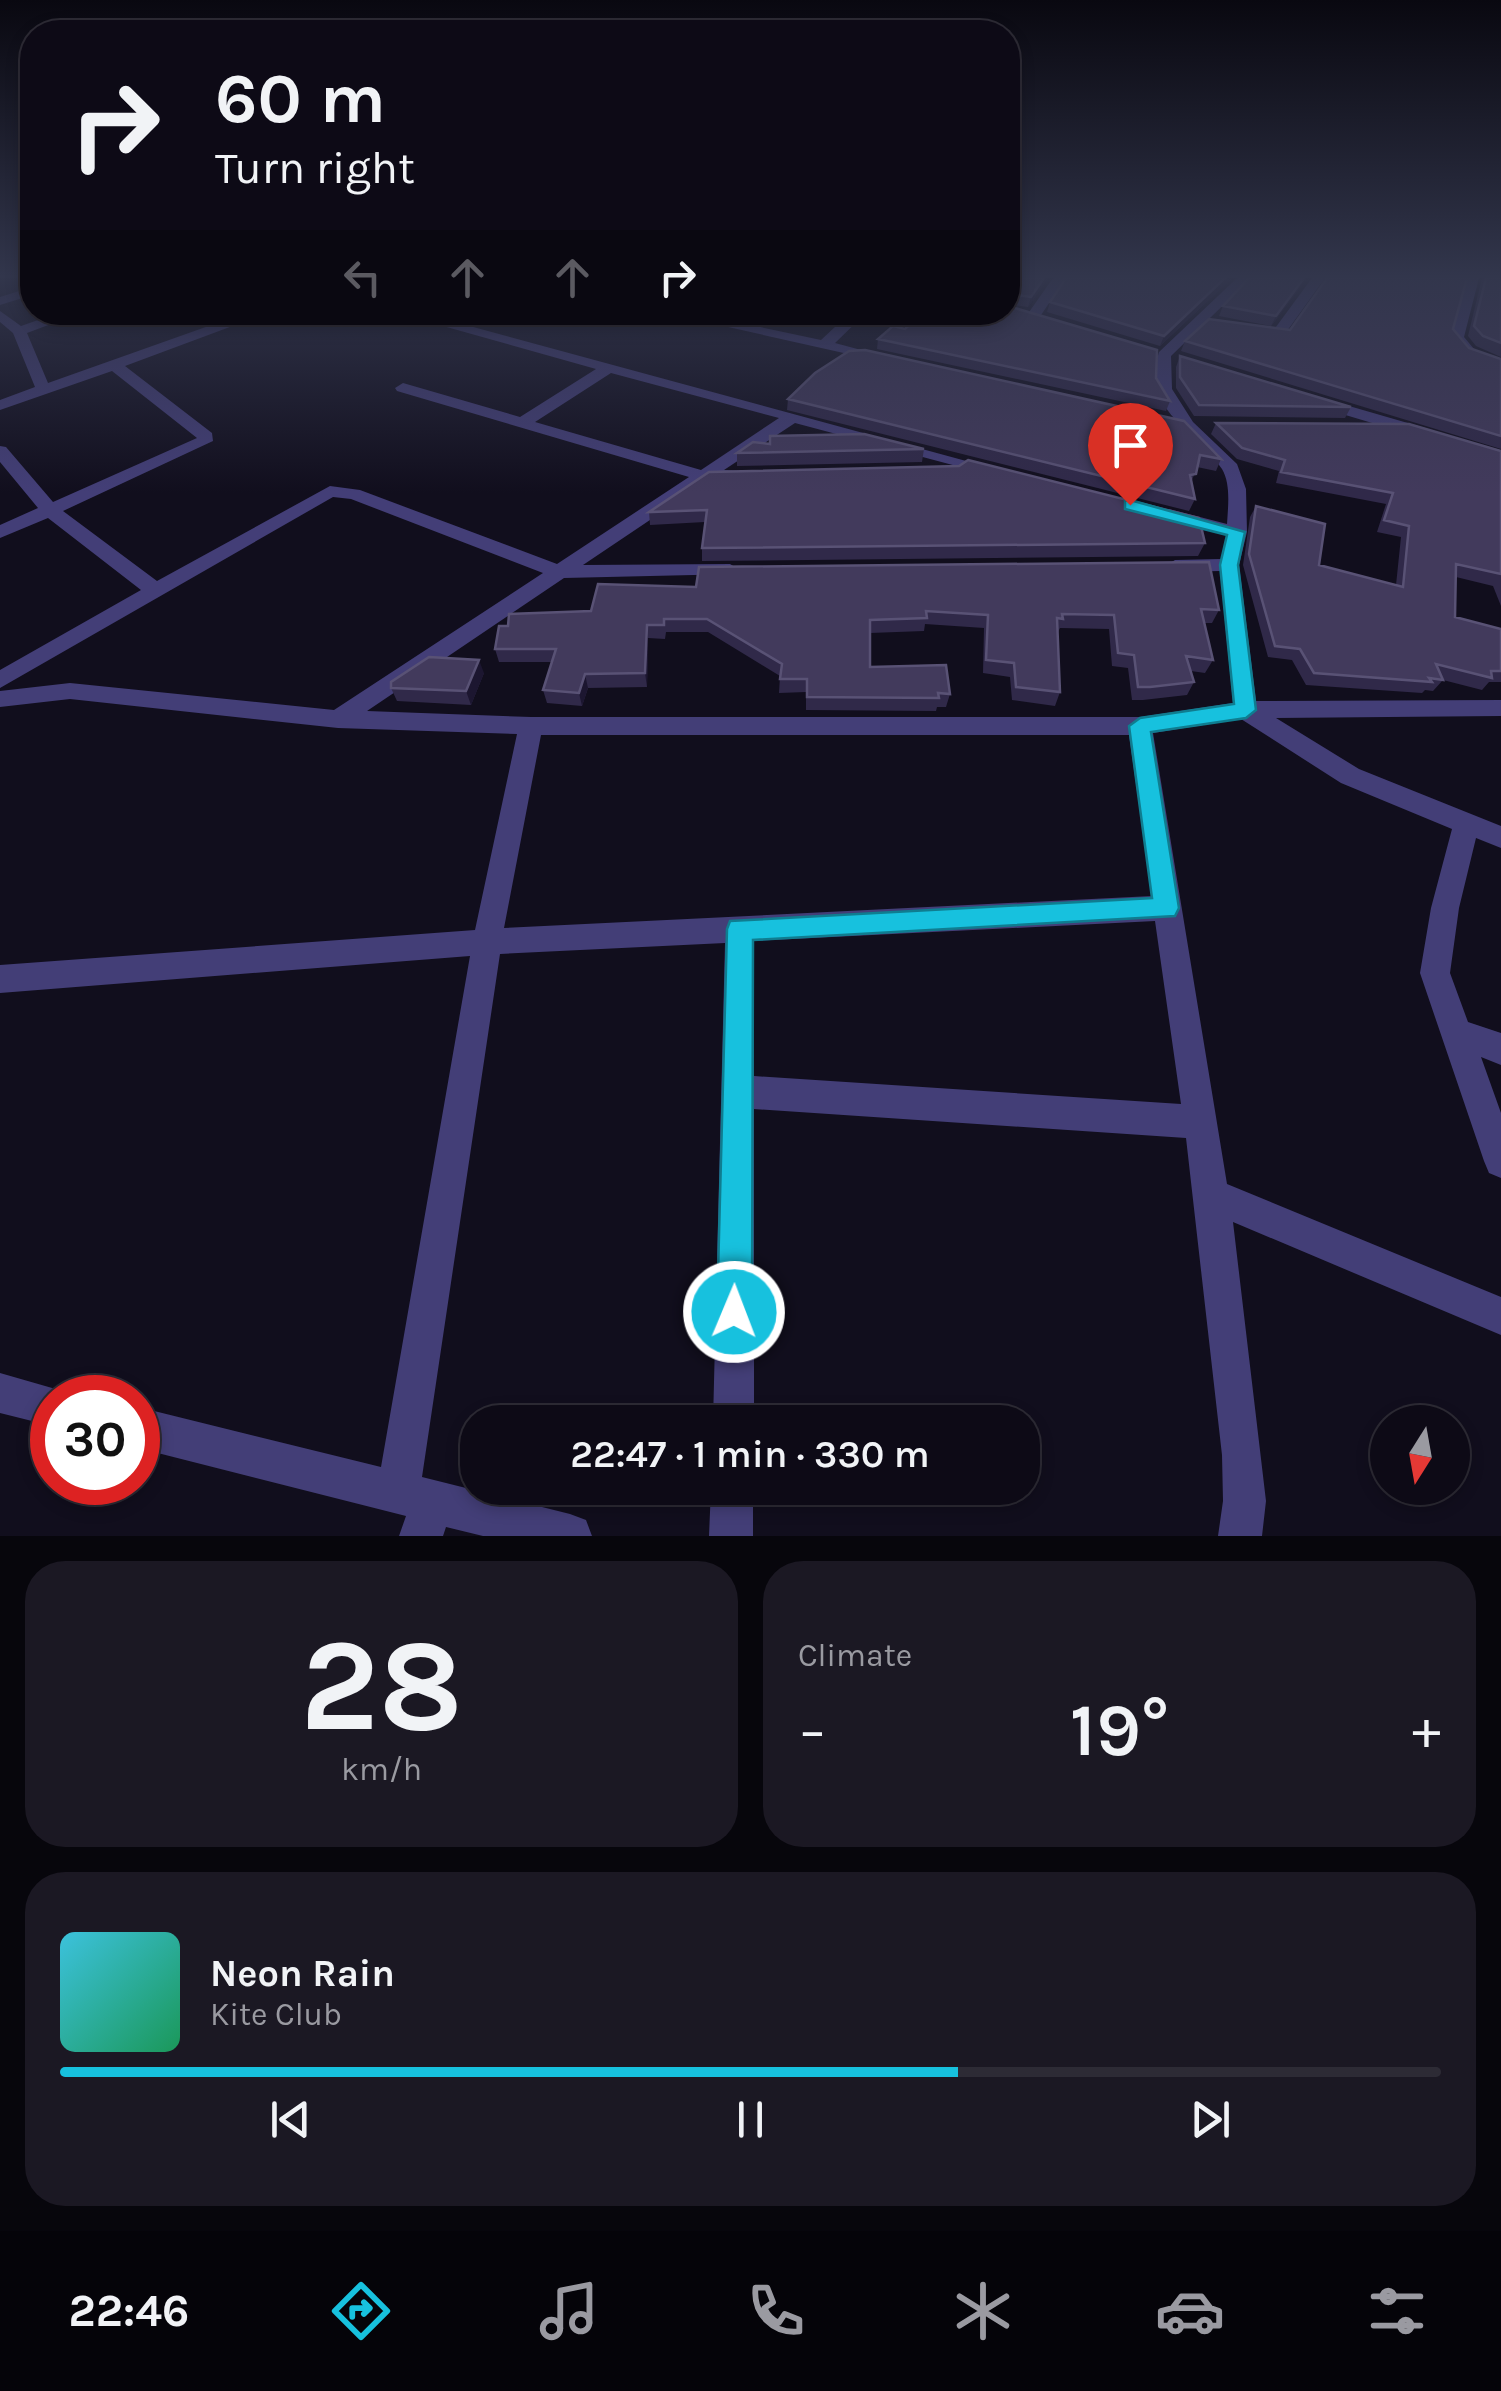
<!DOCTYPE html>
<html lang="en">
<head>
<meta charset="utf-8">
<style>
  :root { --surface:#0d0a16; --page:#1b1823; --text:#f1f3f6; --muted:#9a9aa1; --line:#2d2b35; --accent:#17c1de }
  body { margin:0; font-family:Karla,sans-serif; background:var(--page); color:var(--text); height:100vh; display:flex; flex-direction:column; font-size:38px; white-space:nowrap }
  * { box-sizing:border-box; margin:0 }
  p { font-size:32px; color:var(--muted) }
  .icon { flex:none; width:55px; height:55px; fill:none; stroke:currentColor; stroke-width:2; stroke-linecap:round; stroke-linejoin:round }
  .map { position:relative; height:1536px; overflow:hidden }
  .details { display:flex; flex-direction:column; gap:25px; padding:25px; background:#07060c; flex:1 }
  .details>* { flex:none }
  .banner { position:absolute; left:20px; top:20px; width:1000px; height:305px; border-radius:40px; box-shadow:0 5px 15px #0003,0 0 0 2px var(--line); background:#0d0a16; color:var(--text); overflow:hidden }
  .needle { width:65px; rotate:191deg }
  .tools { position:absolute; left:1370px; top:1405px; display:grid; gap:20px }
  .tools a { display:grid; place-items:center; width:100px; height:100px; border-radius:50%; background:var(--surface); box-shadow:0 5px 15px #0003,0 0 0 2px var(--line); font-size:50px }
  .speed { position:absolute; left:30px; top:1375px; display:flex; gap:20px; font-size:50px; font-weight:700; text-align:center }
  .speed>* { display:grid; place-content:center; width:130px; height:130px; border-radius:50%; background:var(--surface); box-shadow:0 5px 15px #0003,0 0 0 2px var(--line); line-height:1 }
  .speed .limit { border:15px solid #d22; background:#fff; color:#111 }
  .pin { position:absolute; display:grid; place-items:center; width:85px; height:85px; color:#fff; margin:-102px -42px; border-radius:50% 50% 50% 0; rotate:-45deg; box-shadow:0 0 10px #0007 }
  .pin .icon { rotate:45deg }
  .me { position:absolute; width:110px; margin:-55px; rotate:1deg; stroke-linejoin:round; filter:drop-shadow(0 0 8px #0008) }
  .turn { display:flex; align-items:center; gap:35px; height:210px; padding:0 30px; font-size:45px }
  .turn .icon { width:130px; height:130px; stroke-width:2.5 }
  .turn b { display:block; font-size:70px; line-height:85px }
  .lanes { display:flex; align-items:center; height:95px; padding:0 30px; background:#0003; justify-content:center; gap:50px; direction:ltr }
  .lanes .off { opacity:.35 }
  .big { font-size:75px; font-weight:600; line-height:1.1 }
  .details .card { flex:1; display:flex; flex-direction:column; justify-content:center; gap:15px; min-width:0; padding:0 35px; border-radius:40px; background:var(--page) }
  .details .dial { align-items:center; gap:0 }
  .dial b { font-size:130px; line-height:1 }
  .song { display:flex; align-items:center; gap:30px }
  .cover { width:120px; height:120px; border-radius:15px; background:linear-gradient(135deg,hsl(190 70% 55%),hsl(150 70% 35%)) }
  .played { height:10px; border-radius:5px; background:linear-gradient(90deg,var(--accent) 65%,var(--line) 65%) }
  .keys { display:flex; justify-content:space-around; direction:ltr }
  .heat { display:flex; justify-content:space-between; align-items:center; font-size:55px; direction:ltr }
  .details .tiles { flex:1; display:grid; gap:25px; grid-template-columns:1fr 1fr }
  .card:last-child { grid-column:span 2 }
  .trip { position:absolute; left:460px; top:1405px; width:580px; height:100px; border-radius:40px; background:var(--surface); box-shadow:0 5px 15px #0003,0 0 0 2px var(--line); font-weight:600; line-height:100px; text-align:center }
  .dock { display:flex; height:160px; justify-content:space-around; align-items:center; background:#050409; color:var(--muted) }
  .dock .icon { width:70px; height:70px }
  .dock .selected { color:var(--accent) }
  .dock b { font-size:45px; color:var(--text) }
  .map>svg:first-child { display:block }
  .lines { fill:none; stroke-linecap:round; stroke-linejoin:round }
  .minor { fill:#433e77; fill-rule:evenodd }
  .wall { fill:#302949 }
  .shaded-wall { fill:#1c1630 }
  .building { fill:#423a5c; stroke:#595275; stroke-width:2.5 }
  .route { fill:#17c1de; stroke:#0f7d90; stroke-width:2.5 }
</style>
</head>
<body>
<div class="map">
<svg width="1501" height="1536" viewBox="0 0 1501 1536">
  <rect width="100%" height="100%" fill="#110e1d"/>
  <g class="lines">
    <!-- minor -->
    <path class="minor" d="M1053 278H1066L1039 318H1029L1027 315Z
      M1237 278H1251L1171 356 1172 389 1193 422 1237 464 1246 489 1247 532 1239 565 1256 701 1501 700V716L1276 718 1359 769 1501 826V848L1476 838 1459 908 1450 973 1468 1022 1501 1033V1065L1481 1057 1501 1113V1178L1489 1173 1484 1161 1420 973 1431 908 1452 829 1341 783 1241 719 1153 733 1227 1184 1501 1297V1335L1233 1222 1266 1501 1262 1536H1218L1223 1501 1222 1455 1186 1138 754 1109V1422H713L725 943 500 954 422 1477 570 1514 586 1520 592 1536H483L446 1527 443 1536H399L406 1516 138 1448V1407L381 1467 470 956 0 993V965L475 930 517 734 338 728 70 699 0 707V691L70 683 334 710 543 573 351 499 333 497 0 688V670L141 590 48 518 0 538V525L38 508 0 462V446L6 447 53 502 197 438 112 371 0 410V400L35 387 13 333 0 322V311L21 326 61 312H83L27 333 48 383 248 312H270L125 366 212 433 213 441 63 511 157 581 330 486 360 490 557 564 689 477 397 391 395 388 403 383 520 417 596 369 393 312H418L1003 471 994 476 795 423 724 470 742 471V479L708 481 583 565 730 564 740 570 737 574 564 578 367 711 531 717H1140L1233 703 1220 571 1175 572 1165 566 1175 560 1221 559 1227 535 1160 515 1169 509 1227 524C1228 507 1231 484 1222 469 1198 430 1140 412 1159 352ZM611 373 779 418 701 470 535 422ZM541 735H1129L1152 896 504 928ZM1155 921 1181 1104 754 1076V941Z
      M1312 278H1325L1282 338 1249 337V331H1273Z
      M1467 278H1479L1464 337 1474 349 1501 360V371L1464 355 1450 337Z
      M32 287V295L0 305V297Z
      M661 312H690L821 340 851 312H867L835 343 891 358 884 362Z
      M1318 397 1425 428 1427 432 1419 437 1312 405V399Z
      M0 1373 66 1392 69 1398H52V1426L0 1413Z
      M711 1488H753V1536H709Z"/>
  </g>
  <!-- wall -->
  <path class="wall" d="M1008 278H1048L1028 307 1008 304Z
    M1066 278H1232L1160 346 1047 312 1050 302Z
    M1249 278H1307L1271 326 1219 316 1223 306Z
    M1482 278H1501V357L1476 346 1468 336Z
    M905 329 1156 378 1170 401 1166 411 877 349 878 339Z
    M1453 329 1469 348 1501 359V449L1181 351 1185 341 1290 330Z
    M1180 356 1351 407 1345 418 1194 416 1176 388V367Z
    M788 399 1184 421 1221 459 1216 471 1197 467 1191 483 1195 499 1189 511 787 410Z
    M1216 423 1501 451V606L1493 586 1456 577 1455 617 1501 629V682H1489L1482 690 1443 680 1433 691 1425 690 1422 693 1306 685 1292 660 1268 657 1243 565 1250 517 1256 506 1319 565 1396 585 1401 537 1377 532 1386 504 1276 483 1279 471 1237 459 1211 434Z
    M924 449 922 462 737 466V453Z
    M709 472 1205 543 1198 556 702 561V548L705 522 650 525 649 512Z
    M598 584 1219 610 1212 623H1204L1213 660 1205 673 1191 671 1194 682 1187 695 1143 700H1132L1128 668 1112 666 1109 629 1060 628 1058 632 1060 692 1055 706 1012 700 1010 677 983 673 984 628 925 624 924 631 870 633V667L950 694 946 707H937L936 711 806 710V692L779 693 780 676 708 632H666L665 639 648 638 647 687 588 688 582 706 547 703 543 690 552 662H499L495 649 591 611Z
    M484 673 471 705 397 701 391 688Z"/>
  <!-- shaded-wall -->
  <path class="shaded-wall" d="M1044 278H1048L1028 307 1031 297Z
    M1225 278H1232L1160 346 1164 336Z
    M1304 278H1307L1271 326 1276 316Z
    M647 625 648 638 647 687 645 673Z
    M479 660 484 673 471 705 466 691Z
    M585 674 588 688 582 706 579 693Z"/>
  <!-- building -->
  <path class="building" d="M1008 278H1044L1031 297 1008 294Z
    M1066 278H1225L1164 336 1050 302Z
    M1249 278H1304L1276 316 1223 306Z
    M1327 278H1467L1453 329 1469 348 1501 359V436L1185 341 1209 319 1290 330Z
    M1486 278H1501V343L1483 336 1474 326Z
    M1008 306 1157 350 1156 378 1170 401 878 339 893 326 905 329 924 312H1008Z
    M865 350 1184 421 1221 459 1200 455 1196 474 1190 475 1195 499 788 399 815 373 849 351Z
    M1180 356 1351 407 1199 405 1180 377Z
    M1216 423 1409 424 1501 451V574L1456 564 1455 617 1501 629V671H1491L1492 678 1436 664 1443 680 1429 678 1432 682 1314 673 1300 649 1275 646 1249 554 1256 506 1325 524 1319 565 1403 587 1409 526 1384 520 1393 493 1281 472 1285 460 1242 448Z
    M864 434 924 449 737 453 753 442 770 444V436Z
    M968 460 1199 518 1205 543 702 548 707 510 649 512 709 472 959 466Z
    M1209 562 1219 610 1201 609 1213 660 1186 656 1194 682 1150 687H1138L1134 655 1118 653 1114 615 1062 614 1063 619 1057 618 1060 692 1016 687 1014 663 986 660 988 615 926 611 927 618 870 620V667L946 665 950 694 938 693 939 698 807 697V679H780L782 664 707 619H664V625H647L645 673 585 674 579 693 543 690 556 649H495L499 626H508L509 614 591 611 598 584 696 587 699 567Z
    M429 657 479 660 466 691 391 688V682Z"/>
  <!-- sky -->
  <linearGradient id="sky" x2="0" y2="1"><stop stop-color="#090810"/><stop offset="0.56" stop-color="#32364c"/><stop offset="1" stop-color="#32364c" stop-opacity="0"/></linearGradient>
  <rect width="1501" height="493" fill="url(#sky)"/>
  <!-- route -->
  <path class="route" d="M1130 500 1245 532 1238 565 1256 710 1246 718 1151 732 1179 908 1175 916 753 940 752 1312 747 1324 734 1329 722 1324 717 1312 727 929 730 921 1152 898 1129 726 1140 718 1234 704 1220 565 1227 535 1125 509V501Z"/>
</svg>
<div class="tools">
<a><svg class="needle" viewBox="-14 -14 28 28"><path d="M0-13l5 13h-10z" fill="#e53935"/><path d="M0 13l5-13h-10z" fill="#9a9aa1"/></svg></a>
</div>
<div class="speed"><div class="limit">30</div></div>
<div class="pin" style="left:1130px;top:505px;background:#d93025"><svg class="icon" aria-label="arrive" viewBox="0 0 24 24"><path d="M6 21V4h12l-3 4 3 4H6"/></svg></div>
<svg class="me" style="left:734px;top:1312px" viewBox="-20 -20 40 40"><circle r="17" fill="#17c1de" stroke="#fff" stroke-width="3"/><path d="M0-11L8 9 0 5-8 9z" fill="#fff"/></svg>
<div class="trip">22:47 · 1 min · 330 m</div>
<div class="banner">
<div class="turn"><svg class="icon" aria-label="right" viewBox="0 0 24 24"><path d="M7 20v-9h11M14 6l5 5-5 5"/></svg><div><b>60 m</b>Turn right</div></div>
<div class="lanes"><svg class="icon off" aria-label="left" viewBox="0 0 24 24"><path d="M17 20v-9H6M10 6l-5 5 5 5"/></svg><svg class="icon off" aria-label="ahead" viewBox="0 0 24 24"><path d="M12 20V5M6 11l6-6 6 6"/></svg><svg class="icon off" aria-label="ahead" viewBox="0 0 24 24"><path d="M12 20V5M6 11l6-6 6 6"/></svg><svg class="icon" aria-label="right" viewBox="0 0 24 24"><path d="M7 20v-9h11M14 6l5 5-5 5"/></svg></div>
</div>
</div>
<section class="details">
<div class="tiles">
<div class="card dial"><b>28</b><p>km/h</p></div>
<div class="card"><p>Climate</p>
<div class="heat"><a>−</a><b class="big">19°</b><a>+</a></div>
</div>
<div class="card">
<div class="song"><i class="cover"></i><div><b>Neon Rain</b><p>Kite Club</p></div></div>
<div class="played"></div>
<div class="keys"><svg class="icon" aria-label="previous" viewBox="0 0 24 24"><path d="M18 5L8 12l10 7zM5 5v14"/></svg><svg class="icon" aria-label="pause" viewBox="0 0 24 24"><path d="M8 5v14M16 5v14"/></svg><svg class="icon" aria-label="next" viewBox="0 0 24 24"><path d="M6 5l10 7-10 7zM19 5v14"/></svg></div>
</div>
</div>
</section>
<nav class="dock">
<b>22:46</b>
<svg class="icon selected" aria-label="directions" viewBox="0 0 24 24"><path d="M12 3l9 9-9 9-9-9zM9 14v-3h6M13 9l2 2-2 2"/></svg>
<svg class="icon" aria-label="music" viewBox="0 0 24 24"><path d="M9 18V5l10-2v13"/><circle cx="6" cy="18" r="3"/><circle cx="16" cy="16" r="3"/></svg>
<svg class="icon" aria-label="phone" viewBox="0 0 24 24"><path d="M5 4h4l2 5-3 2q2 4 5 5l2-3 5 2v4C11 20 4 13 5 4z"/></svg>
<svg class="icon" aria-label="climate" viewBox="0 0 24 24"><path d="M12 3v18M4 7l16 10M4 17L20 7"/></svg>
<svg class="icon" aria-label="car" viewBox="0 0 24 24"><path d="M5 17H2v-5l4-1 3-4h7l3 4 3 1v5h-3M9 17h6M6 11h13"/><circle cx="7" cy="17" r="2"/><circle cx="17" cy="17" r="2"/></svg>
<svg class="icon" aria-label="filters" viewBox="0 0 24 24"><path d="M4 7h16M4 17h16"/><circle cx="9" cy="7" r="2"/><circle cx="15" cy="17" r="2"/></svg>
</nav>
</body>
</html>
